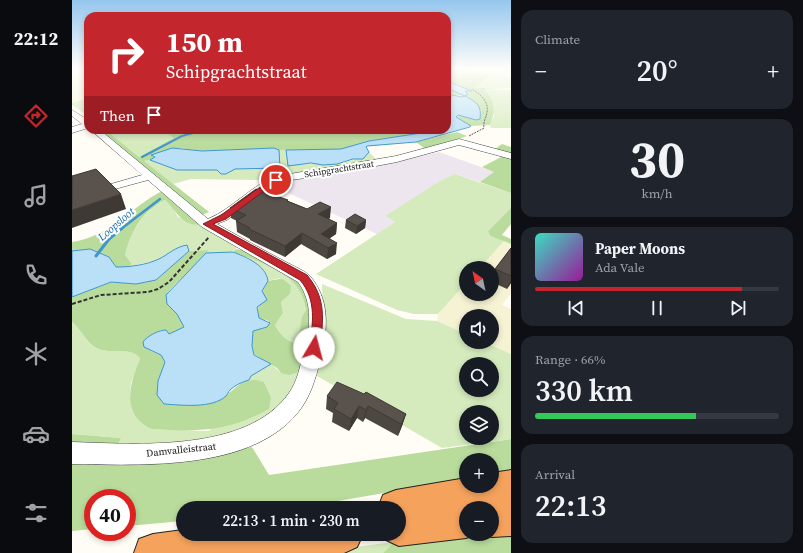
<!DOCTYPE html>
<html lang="en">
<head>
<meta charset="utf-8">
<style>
  :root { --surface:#171b24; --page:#20242c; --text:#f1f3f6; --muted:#9ea1a6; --line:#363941; --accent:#c4262e }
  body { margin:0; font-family:"Source Serif 4",serif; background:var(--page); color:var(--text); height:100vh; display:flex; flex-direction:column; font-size:15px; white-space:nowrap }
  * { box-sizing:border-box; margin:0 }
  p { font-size:13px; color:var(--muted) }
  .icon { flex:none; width:22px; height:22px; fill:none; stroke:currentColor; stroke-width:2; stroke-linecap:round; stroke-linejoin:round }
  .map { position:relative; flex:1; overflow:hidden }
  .side { display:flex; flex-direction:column; gap:10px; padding:10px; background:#0d0f14; width:292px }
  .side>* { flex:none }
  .hud { position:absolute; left:12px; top:12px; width:367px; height:122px; border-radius:12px; box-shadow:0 2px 6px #0003; background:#c4262e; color:#fff; overflow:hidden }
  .needle { width:26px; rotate:327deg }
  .tools { position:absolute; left:387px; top:261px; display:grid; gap:8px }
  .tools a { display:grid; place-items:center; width:40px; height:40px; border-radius:50%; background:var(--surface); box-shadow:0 2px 6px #0003; font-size:20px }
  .speed { position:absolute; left:12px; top:489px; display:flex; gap:8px; font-size:20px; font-weight:700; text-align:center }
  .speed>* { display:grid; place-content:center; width:52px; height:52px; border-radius:50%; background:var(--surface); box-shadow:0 2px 6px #0003; line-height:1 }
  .speed .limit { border:6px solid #d22; background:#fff; color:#111 }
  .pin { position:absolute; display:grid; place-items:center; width:34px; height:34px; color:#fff; margin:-17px; border:2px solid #fff; border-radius:50%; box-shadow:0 1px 4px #0007 }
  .me { position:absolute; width:44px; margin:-22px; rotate:8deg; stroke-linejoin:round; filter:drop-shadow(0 0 3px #0008) }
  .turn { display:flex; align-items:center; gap:14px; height:84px; padding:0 16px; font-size:18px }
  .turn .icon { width:52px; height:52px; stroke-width:2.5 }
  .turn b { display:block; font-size:28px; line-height:34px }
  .then { display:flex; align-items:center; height:38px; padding:0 16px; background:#0003; gap:8px; font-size:15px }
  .big { font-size:30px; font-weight:600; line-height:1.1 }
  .side .card { flex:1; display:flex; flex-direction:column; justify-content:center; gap:6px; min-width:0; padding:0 14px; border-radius:12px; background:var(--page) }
  .side .dial { align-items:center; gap:0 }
  .dial b { font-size:52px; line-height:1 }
  .song { display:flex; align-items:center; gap:12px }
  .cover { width:48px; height:48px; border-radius:6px; background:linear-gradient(135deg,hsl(170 70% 55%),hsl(300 70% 35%)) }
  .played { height:4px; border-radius:2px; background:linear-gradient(90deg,var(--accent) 85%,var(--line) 85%) }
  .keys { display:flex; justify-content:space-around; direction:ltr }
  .heat { display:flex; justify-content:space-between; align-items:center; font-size:22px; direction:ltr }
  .charge { height:6px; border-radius:3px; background:linear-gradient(90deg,#34c759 66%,var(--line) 0) }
  .trip { position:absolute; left:104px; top:501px; width:230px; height:40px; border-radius:20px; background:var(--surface); box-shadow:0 2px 6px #0003; font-weight:600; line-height:40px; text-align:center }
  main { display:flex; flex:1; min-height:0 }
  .menu { display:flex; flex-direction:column; width:72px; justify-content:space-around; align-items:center; background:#090b0e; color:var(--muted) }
  .menu .icon { width:28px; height:28px }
  .menu .current { color:var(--accent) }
  .menu b { font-size:18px; color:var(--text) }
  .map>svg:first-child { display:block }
  .industrial { fill:#eee6ef }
  .farmland { fill:#f6f3d4 }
  .green { fill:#d5ebbd; fill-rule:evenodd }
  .forest { fill:#b9dc9c }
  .water { fill:#b9e0f7; stroke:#3f96cf }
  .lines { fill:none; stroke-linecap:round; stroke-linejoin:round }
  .stream-far2 { stroke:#3f96cf; stroke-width:2 }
  .stream-far1 { stroke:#3f96cf; stroke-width:2.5 }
  .stream { stroke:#3f96cf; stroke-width:3 }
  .minor-casing { stroke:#444; stroke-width:1 }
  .highway-casing { stroke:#222; stroke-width:2 }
  .path-far1 { stroke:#333; stroke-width:1; stroke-dasharray:2 1; stroke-linecap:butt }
  .path { stroke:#333; stroke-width:2; stroke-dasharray:4 2; stroke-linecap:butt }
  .minor { fill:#fff; fill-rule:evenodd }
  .highway { fill:#f5a25d; fill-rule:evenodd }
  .wall { fill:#4d4742 }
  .shaded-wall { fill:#3f3936 }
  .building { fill:#5a524d; stroke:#3f3936 }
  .route { fill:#c4262e; stroke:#7f191e }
  .labels { text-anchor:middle; stroke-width:4; stroke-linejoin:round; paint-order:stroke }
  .far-street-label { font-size:9px; fill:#111; stroke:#fff }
  .street-label { font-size:10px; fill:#111; stroke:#fff }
  .water-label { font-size:11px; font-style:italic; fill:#1768a6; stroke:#fff }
</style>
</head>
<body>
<main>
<nav class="menu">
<b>22:12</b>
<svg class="icon current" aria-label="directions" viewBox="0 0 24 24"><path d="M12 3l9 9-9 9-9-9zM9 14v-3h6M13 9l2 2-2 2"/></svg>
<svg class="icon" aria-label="music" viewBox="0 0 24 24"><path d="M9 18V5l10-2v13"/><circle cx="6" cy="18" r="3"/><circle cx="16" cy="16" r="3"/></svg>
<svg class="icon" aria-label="phone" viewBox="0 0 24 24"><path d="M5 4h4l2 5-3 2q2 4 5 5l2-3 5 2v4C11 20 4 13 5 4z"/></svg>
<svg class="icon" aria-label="climate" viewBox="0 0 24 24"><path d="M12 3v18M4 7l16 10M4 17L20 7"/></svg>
<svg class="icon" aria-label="car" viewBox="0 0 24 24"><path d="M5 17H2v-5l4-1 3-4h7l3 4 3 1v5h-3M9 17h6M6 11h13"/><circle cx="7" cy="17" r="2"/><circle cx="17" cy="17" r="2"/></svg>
<svg class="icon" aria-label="filters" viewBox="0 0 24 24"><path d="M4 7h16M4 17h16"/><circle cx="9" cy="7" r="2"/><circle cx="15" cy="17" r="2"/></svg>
</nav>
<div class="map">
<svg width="439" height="553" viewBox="0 0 439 553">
  <rect width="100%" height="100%" fill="#fffdf5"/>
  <!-- industrial -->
  <path class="industrial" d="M367 152 423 172 408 182 383 174 313 216 323 222 305 234 199 185 205 181 311 164Z"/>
  <!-- farmland -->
  <path class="farmland" d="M0 69H16V98L0 103Z
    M432 241 439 244V293L430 305 439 309V354L412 342H420V316H394V334L365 321 366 314 394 283V294H420V268H408Z"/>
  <!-- green -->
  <path class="green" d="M395 69H439V75H435L439 77V88H403L420 76 414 73Z
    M412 89 439 90V128H419L418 125 422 116Z
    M16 98V116L0 105V103Z
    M34 130H90L103 138 67 157Z
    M207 150H214L216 165C237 163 284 167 297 152L306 161 192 180 119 179 101 184 71 161 78 160 105 170H146L149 174H154L163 169 208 168Z
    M383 174 439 193V208L416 231 418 236 432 241 408 268H394V283L366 314H342L325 310 244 274 323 222 313 216 368 181Z
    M93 200 101 208 106 217 129 224 132 228 164 247V249L157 253H134L135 250 117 251 114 245 86 260 55 267 60 264 53 255C59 231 70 213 93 200Z
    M176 258C204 266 229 279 234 310 230 318 228 339 223 343 214 341 207 333 203 325L211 313 209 302 218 294 208 278 196 281 192 271Z
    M250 284 334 319 365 321 394 334V342H412L439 354V439L370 448 245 376 252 339ZM394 364H420V390H394ZM394 412H420V438H394Z
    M0 322C10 330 16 347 30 350 41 353 62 347 68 359L59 383 58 395 80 429 136 431 199 397 192 382 177 380 179 376 199 364 209 373 230 368 224 385 206 411 172 430 122 443 46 446 49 438 0 434Z
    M322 542 311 553H235Z"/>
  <!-- forest -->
  <path class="forest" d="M375 69H395L420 75 403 88H439L412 89C423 101 424 111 418 125L399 126 385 118 386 115 404 120 393 96 382 95 375 107 377 90 375 88 391 94 392 92 399 91 375 81Z
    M27 130H34L67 157 102 138 90 130H102L110 134 129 130H356L349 133 297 141 269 149 207 150 202 148 130 151 107 148 80 155 83 157 78 160 72 161 137 212 130 215Z
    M385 132 395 136 356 151 344 142Z
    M430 144 439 147V193L408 182 422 172 410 167 431 156 406 149 411 145 423 149Z
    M90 191 129 224C111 228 104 210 93 200 70 212 59 231 53 255L60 264 55 267H44L37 257 18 249 0 251V242C37 237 59 207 90 191Z
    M439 208V224L430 235 439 239V244L418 236 416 231Z
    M164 249 175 251 232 286 241 309 230 368 224 373 217 375 209 373 205 368 182 354 180 346 181 331 195 327 197 321 187 318C184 303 189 294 196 281 209 279 209 276 219 286L218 294 209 302 211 313 203 325C207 333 214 341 223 343L226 340 230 317 234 310C228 271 192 264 161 252Z
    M136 250C126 267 106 278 94 295L95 304 105 314 112 327 97 334 89 330 84 333 79 351 89 355 93 362 86 381 148 399C164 391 169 374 192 382L199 397 197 409C155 432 127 432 80 429 49 415 57 385 68 359 62 347 41 353 30 350 16 347 10 330 0 322V297L39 282 64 284 84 280 117 251Z
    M0 434 49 438 46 446 0 445Z
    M439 439V471L420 474V460H394V479L225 508H111V521L55 526V498H21V529L0 531V463L89 464 180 447 197 475Z
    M439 534V553H311L322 542Z"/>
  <!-- water -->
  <path class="water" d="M375 81 400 91H393L396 94 393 96C404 102 410 105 408 119L404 120 386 115 384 117 399 126 398 127 344 142 295 146 294 147 297 152 291 159H281L265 164 251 165 239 163 216 166 214 150 269 149 297 141 349 133 356 130H375C375 119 373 104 380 95L390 97 393 96 375 88Z
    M100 148 130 151 202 148 207 150 208 168 163 169 154 174H149L145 170H105L78 160 83 157 79 155Z
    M115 245 117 251 84 280 64 284 39 282 0 297V251L18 249 37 257 44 267C58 267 74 265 87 259 97 254 103 247 115 245Z
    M161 252C174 257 194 265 196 281L190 291 195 300 185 307 187 318 198 323 195 327 181 331 180 346 182 355 199 364 179 376 177 380C170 382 163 385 158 390 156 392 156 394 154 396 140 409 109 405 92 404L85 395 86 381 93 362 89 355 72 347 71 342C75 336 87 330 94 330L97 334 112 327 105 314 95 304 94 295 134 253Z"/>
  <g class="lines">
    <!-- stream-far2 -->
    <path class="stream-far2" d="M70 157 110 136 132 130"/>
    <!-- stream-far1 -->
    <path class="stream-far1" d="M49 229 88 199"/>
    <!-- stream -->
    <path class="stream" d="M24 256 37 239 50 228"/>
    <defs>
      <path id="minor" d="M0 110 16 120V128L0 133V127L10 124 0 116Z
        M19 130H28L136 219C162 208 180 184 206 176L324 156 387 139 439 153V159L387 145 325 162 262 174 212 181 202 184 155 220 145 224C168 237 191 250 214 262 221 266 232 270 238 276 257 298 256 326 250 354 245 372 241 391 230 407 185 472 69 465 0 464V442C64 444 175 453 217 393 225 382 228 367 231 354 238 329 242 304 226 282L130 227 76 180 43 189 39 188 37 186 39 184 70 175Z"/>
      <path id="highway" d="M439 470V536L420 537 412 534H420V508H394V534H404L394 538 327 546 314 540 311 534H327V508H306L311 495 324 490 394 478V486H420V473Z
        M111 530V534H291L285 547 272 553H62L67 539 81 534Z"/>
    </defs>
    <!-- minor casing -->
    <use href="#minor" class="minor-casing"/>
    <!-- highway casing -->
    <use href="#highway" class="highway-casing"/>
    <!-- path-far1 -->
    <path class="path-far1" d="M397 136 412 128C411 121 414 119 415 112 417 101 408 94 400 89"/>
    <!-- path -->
    <path class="path" d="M0 304 29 295 76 292 86 289 97 282 137 237"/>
    <!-- minor -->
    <use href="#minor" class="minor"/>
    <!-- highway -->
    <use href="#highway" class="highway"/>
  </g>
  <!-- wall -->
  <path class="wall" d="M216 200V201L258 218 256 219 265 223 264 234 258 238 264 254 255 259 229 244 213 257 178 240V239L165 232 164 221H165L159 218 158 208Z
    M274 220H294L293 228 284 234 273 228Z
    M439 248V283L435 289 420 282V276L423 269Z
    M292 394 334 414 330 426 326 436 293 418 291 422 285 418 277 431 260 422 261 413 254 409 255 396Z"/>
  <!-- shaded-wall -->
  <path class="shaded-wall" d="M49 194 54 209 0 228V210Z
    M259 207 258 218 246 225V214Z
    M294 220 293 228 284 234 285 226Z
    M265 223 264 234 249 244V234Z
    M230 233 229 244 213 257V246Z
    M265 243 264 254 255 259 256 248Z
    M439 279V283L435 289Z
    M287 406 285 418 277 431 279 419Z
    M296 406 293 418 291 422 294 410Z
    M334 414 330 426 326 436 329 424Z"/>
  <!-- building -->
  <path class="building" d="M24 169 49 194 0 210V176Z
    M184 189 216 200 215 201 235 209 248 202 259 207 246 214 265 223 249 234 265 243 256 248 230 233 213 246 177 229 178 228 164 221 174 215 158 208Z
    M283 214 294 220 285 226 274 220Z
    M439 248V276L423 269Z
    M265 382 292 394 294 392 334 414 329 424 296 406 294 410 287 406 279 419 262 409 266 403 255 396Z"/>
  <!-- sky -->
  <linearGradient id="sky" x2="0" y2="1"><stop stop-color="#95c6ee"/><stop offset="0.47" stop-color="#fffefa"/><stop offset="1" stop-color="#fffefa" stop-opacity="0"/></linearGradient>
  <rect width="439" height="146" fill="url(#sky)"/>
  <!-- route -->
  <path class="route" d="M201 178 207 180 154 219 141 224 235 275C255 299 251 320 248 348L242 353 237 348C241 324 245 300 228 280L131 224 149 215Z"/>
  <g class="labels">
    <!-- far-street labels -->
    <g class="far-street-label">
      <text transform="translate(267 169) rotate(-9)" y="3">Schipgrachtstraat</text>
    </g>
    <!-- street labels -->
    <g class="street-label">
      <text transform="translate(109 449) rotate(-6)" y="4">Damvalleistraat</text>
    </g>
    <!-- water labels -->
    <g class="water-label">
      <text transform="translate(44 224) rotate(-41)" y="4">Loopsloot</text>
    </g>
  </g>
</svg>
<div class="tools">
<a><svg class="needle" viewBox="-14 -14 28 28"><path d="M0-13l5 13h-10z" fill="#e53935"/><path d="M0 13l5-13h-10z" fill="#9ea1a6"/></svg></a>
<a><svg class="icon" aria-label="sound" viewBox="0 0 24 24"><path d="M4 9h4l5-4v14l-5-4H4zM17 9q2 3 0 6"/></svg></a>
<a><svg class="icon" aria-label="search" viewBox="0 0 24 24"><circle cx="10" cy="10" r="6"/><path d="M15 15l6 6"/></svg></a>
<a><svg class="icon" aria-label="layers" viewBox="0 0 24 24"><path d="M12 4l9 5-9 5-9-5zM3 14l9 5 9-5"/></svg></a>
<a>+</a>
<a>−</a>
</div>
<div class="speed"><div class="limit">40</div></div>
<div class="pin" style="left:204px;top:180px;background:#d93025"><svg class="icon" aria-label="arrive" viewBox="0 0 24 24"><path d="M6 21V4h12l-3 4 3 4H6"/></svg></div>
<svg class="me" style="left:242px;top:348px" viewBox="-20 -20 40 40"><circle r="19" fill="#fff"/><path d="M0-13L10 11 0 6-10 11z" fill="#c4262e"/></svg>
<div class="trip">22:13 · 1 min · 230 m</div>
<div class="hud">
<div class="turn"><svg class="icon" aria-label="right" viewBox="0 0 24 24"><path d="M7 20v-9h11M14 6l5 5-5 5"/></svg><div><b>150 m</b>Schipgrachtstraat</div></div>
<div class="then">Then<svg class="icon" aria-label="arrive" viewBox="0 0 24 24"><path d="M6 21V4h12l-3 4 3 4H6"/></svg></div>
</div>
</div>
<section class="side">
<div class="card"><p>Climate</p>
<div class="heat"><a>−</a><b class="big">20°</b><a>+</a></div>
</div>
<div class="card dial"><b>30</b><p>km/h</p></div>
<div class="card">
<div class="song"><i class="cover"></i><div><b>Paper Moons</b><p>Ada Vale</p></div></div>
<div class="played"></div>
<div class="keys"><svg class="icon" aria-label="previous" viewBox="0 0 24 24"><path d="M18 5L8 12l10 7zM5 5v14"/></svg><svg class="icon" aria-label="pause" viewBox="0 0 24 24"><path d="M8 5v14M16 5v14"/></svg><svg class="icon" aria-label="next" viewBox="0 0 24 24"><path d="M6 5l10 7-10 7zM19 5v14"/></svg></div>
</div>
<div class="card"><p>Range · 66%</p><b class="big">330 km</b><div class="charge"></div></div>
<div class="card"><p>Arrival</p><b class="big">22:13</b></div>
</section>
</main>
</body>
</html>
